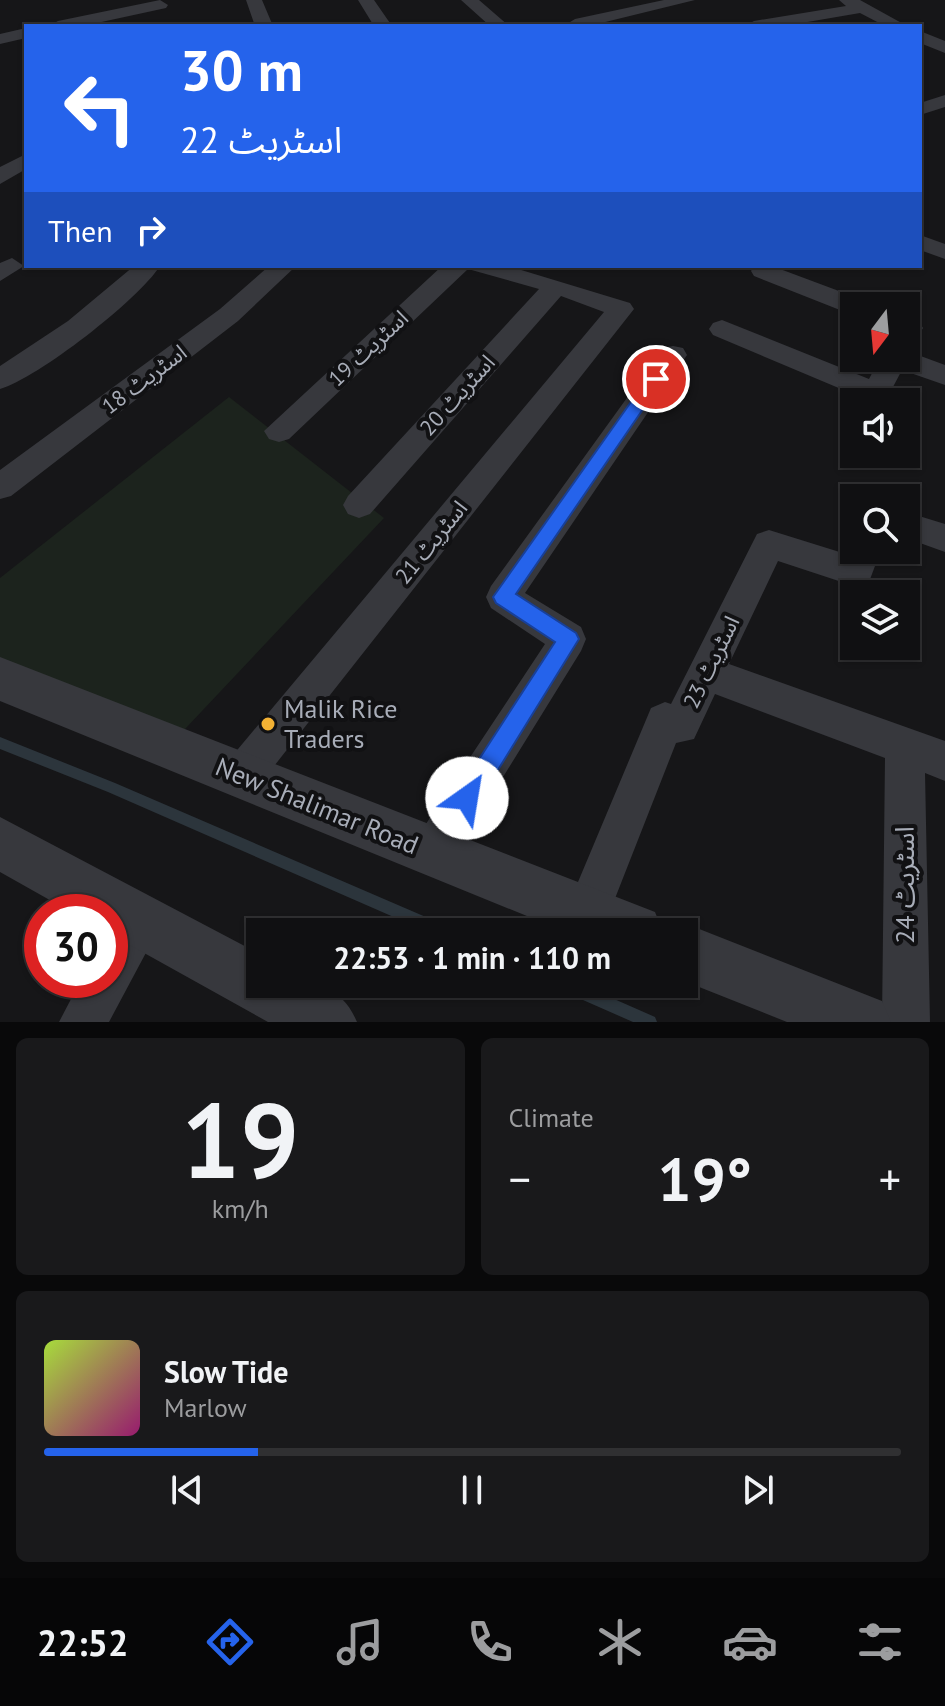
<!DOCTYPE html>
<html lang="en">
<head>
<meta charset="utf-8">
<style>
  :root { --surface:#101012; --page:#19191b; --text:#f1f3f6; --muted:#9c9d9f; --line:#303032; --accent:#2563eb }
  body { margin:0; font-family:"PT Sans","Noto Sans Arabic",sans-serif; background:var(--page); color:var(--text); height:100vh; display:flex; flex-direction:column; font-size:30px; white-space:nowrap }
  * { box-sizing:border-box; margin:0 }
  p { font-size:26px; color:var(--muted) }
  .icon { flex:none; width:44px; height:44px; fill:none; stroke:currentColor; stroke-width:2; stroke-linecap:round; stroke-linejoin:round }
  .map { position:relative; height:1022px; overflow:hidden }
  .details { display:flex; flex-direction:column; gap:16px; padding:16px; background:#09090a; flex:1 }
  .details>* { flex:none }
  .top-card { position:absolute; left:24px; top:24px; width:898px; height:244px; border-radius:0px; box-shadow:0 2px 6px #0004,0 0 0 2px var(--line); background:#2563eb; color:#fff; overflow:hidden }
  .needle { width:52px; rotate:196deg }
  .controls { position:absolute; left:840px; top:292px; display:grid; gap:16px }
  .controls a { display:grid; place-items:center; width:80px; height:80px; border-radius:0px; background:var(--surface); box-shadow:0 2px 6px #0004,0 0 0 2px var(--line); font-size:40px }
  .speed { position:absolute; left:24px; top:894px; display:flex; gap:16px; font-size:40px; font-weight:700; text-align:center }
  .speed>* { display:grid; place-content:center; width:104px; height:104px; border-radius:50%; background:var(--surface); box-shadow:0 2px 6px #0004,0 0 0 2px var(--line); line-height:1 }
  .speed .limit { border:12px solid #d22; background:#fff; color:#111 }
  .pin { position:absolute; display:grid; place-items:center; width:68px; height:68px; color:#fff; margin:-34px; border:4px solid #fff; border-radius:50%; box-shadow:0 2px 8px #0007 }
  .me { position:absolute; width:88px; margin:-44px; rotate:32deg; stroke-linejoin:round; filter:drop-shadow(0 0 6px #0008) }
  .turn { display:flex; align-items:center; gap:28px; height:168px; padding:0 24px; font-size:36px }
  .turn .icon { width:104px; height:104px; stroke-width:2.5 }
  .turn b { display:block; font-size:56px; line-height:68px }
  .then { display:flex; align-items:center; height:76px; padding:0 24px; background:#0003; gap:16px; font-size:30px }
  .big { font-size:60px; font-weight:700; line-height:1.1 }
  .details .card { flex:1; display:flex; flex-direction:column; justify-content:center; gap:12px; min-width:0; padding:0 28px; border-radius:12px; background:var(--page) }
  .details .dial { align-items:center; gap:0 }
  .dial b { font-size:104px; line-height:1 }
  .song { display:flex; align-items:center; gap:24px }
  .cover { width:96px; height:96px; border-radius:12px; background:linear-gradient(135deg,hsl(80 70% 55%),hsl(320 70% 35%)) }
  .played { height:8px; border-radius:4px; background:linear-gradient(90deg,var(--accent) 25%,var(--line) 25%) }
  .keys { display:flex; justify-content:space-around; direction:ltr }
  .heat { display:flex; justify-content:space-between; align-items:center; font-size:44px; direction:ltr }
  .details .tiles { flex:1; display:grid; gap:16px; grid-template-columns:1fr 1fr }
  .card:last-child { grid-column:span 2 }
  .trip { position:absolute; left:246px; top:918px; width:452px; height:80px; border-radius:0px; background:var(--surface); box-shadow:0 2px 6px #0004,0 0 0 2px var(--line); font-weight:700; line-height:80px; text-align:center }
  .tabs { display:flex; height:128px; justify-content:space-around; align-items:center; background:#060607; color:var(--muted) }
  .tabs .icon { width:56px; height:56px }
  .tabs .active { color:var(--accent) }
  .tabs b { font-size:36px; color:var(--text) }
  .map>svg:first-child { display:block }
  .green { fill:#1c231d }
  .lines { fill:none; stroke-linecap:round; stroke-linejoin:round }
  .stream { fill:#2c353c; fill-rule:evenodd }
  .minor { fill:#37383d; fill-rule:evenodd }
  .tertiary { fill:#37383d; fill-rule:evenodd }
  .route { fill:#2563eb; stroke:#184099; stroke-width:2 }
  .poi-dot { fill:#f2b134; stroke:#111113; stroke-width:3 }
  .labels { text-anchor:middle; stroke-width:8; stroke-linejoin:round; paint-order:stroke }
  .street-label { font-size:22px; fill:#a8adb8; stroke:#111113 }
  .near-poi-label { font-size:26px; fill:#a8adb8; stroke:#111113; text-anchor:start }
  .near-street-label { font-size:26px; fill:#a8adb8; stroke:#111113 }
</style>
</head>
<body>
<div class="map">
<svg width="945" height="1022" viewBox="0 0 945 1022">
  <rect width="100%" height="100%" fill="#161618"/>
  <!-- green -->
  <path class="green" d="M229 397 384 518 169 746 0 679V578Z"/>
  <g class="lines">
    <!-- stream -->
    <path class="stream" d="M0 737 115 783 449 927 451 932H428L108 792 0 749Z
      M556 984H580L655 1017 657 1022H633L558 989Z"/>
    <!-- minor -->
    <path class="minor" d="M160 0 168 5 166 8 83 26H49L58 21Z
      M246 0H262L273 26H255Z
      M358 0H374L392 26H374Z
      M461 0H479L509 26H490Z
      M664 0H695L589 26 567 24 575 19Z
      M839 0H860L907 26H885L860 13 784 26H745L754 21 846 6Z
      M26 28V38L0 44V34Z
      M920 31 945 41V53L920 43Z
      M945 95V107L920 115V103Z
      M26 154V169L0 184V167Z
      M920 235 945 244V259L920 250Z
      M12 258 24 266 0 281V263Z
      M134 266H160C138 300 38 378 0 389V366L68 321Z
      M269 266H296L238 321 11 496 0 499V470L220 309Z
      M442 266H508L630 303 634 309 256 789 242 795 228 789 222 775 228 761 604 312 561 296 370 514 359 518 348 514 343 505 348 496 539 289 468 269 289 439 279 442 269 439 264 431Z
      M754 266H782L780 269 863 300 867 306H854V314L845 312 754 276 751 271Z
      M906 317 919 322 923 328 915 342 906 345Z
      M722 320 869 379 880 358H906L907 351 945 365V385L902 370 886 400 872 402 713 335 709 329 713 323Z
      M673 346 683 348 687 355 525 593 581 627 586 639 581 651 448 866 433 872 418 866 412 851 418 836 545 644 491 608 486 597 491 586 663 348Z
      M906 512 945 524V552L906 538Z
      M769 530 846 554 854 540V550H881L869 582 857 587 778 561 729 664 945 741V781L925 773 930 1022H882L885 758 715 694 694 739 676 743 603 929 595 932 571 929 565 913 651 708 665 702 671 704 757 534Z
      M142 897 158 903 164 919 109 1022H59L81 980H110C110 946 106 912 142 897Z"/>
    <!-- tertiary -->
    <path class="tertiary" d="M0 657 655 912 663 932H566L0 701Z
      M0 817 260 954V984C302 984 338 977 357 1022H268L110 934V912H71L0 872Z
      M684 923 882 1001 891 1022H787L684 981V932H664Z"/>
  </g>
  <!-- route -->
  <path class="route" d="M656 373 661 375V383L516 594 576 633 579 639 475 807 467 810 459 807 455 798 459 790 555 642 496 603 493 597 650 375Z"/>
  <!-- markers -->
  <circle class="poi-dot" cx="268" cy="724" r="8"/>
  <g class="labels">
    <!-- street labels -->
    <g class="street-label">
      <text transform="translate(368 348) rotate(-43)" y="8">اسٹریٹ 19</text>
      <text transform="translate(144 379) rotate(-37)" y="8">اسٹریٹ 18</text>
      <text transform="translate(457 395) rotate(-48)" y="8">اسٹریٹ 20</text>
      <text transform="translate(431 542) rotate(-51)" y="8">اسٹریٹ 21</text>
      <text transform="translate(711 662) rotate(-64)" y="8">اسٹریٹ 23</text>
    </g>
    <!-- near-poi labels -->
    <g class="near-poi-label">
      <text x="284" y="718">Malik Rice<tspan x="284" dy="30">Traders</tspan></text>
    </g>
    <!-- near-street labels -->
    <g class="near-street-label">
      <text transform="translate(317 806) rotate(22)" y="9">New Shalimar Road</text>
      <text transform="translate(905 885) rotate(-90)" y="9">اسٹریٹ 24</text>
    </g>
  </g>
</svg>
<div class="controls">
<a><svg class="needle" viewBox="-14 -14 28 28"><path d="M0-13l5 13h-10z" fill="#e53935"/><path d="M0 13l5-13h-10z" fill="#9c9d9f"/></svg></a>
<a><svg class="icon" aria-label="sound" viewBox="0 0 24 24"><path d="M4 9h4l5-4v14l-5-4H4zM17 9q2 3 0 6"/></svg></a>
<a><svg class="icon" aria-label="search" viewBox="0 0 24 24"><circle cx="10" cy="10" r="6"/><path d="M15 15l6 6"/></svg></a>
<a><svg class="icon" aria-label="layers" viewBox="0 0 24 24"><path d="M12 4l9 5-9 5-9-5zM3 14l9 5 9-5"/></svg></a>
</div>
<div class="speed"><div class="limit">30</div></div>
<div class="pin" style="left:656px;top:379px;background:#d93025"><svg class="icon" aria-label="arrive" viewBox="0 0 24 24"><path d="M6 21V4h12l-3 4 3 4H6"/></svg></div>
<svg class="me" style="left:467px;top:798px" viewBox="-20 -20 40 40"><circle r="19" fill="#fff"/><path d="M0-13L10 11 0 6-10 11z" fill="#2563eb"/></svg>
<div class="trip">22:53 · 1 min · 110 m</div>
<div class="top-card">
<div class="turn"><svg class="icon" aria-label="left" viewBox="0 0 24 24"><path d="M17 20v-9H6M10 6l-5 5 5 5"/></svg><div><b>30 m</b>اسٹریٹ 22</div></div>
<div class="then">Then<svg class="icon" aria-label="right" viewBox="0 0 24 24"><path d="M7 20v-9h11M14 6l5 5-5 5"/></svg></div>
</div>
</div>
<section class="details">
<div class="tiles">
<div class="card dial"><b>19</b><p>km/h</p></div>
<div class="card"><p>Climate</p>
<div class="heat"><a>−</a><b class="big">19°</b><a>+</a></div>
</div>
<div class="card">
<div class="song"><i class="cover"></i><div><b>Slow Tide</b><p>Marlow</p></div></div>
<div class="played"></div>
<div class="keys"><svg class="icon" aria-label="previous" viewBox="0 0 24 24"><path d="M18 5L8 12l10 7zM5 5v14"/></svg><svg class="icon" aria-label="pause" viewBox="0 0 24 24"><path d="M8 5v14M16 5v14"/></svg><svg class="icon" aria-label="next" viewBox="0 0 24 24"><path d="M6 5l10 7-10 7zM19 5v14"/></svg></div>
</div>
</div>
</section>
<nav class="tabs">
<b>22:52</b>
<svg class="icon active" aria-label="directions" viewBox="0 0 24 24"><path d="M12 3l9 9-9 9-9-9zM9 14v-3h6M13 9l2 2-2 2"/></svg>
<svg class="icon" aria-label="music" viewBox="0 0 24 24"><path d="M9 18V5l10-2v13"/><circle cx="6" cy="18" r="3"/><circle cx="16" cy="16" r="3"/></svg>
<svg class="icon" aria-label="phone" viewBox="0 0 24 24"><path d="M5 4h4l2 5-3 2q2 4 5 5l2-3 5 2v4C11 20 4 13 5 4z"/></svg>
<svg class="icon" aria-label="climate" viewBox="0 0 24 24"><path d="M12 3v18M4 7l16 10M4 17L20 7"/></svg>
<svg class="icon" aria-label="car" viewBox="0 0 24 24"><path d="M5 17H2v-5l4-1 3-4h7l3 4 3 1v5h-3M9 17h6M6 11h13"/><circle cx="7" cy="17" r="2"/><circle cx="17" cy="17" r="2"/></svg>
<svg class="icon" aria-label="filters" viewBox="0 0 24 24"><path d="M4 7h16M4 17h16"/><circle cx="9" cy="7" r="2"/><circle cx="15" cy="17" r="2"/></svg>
</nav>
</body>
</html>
